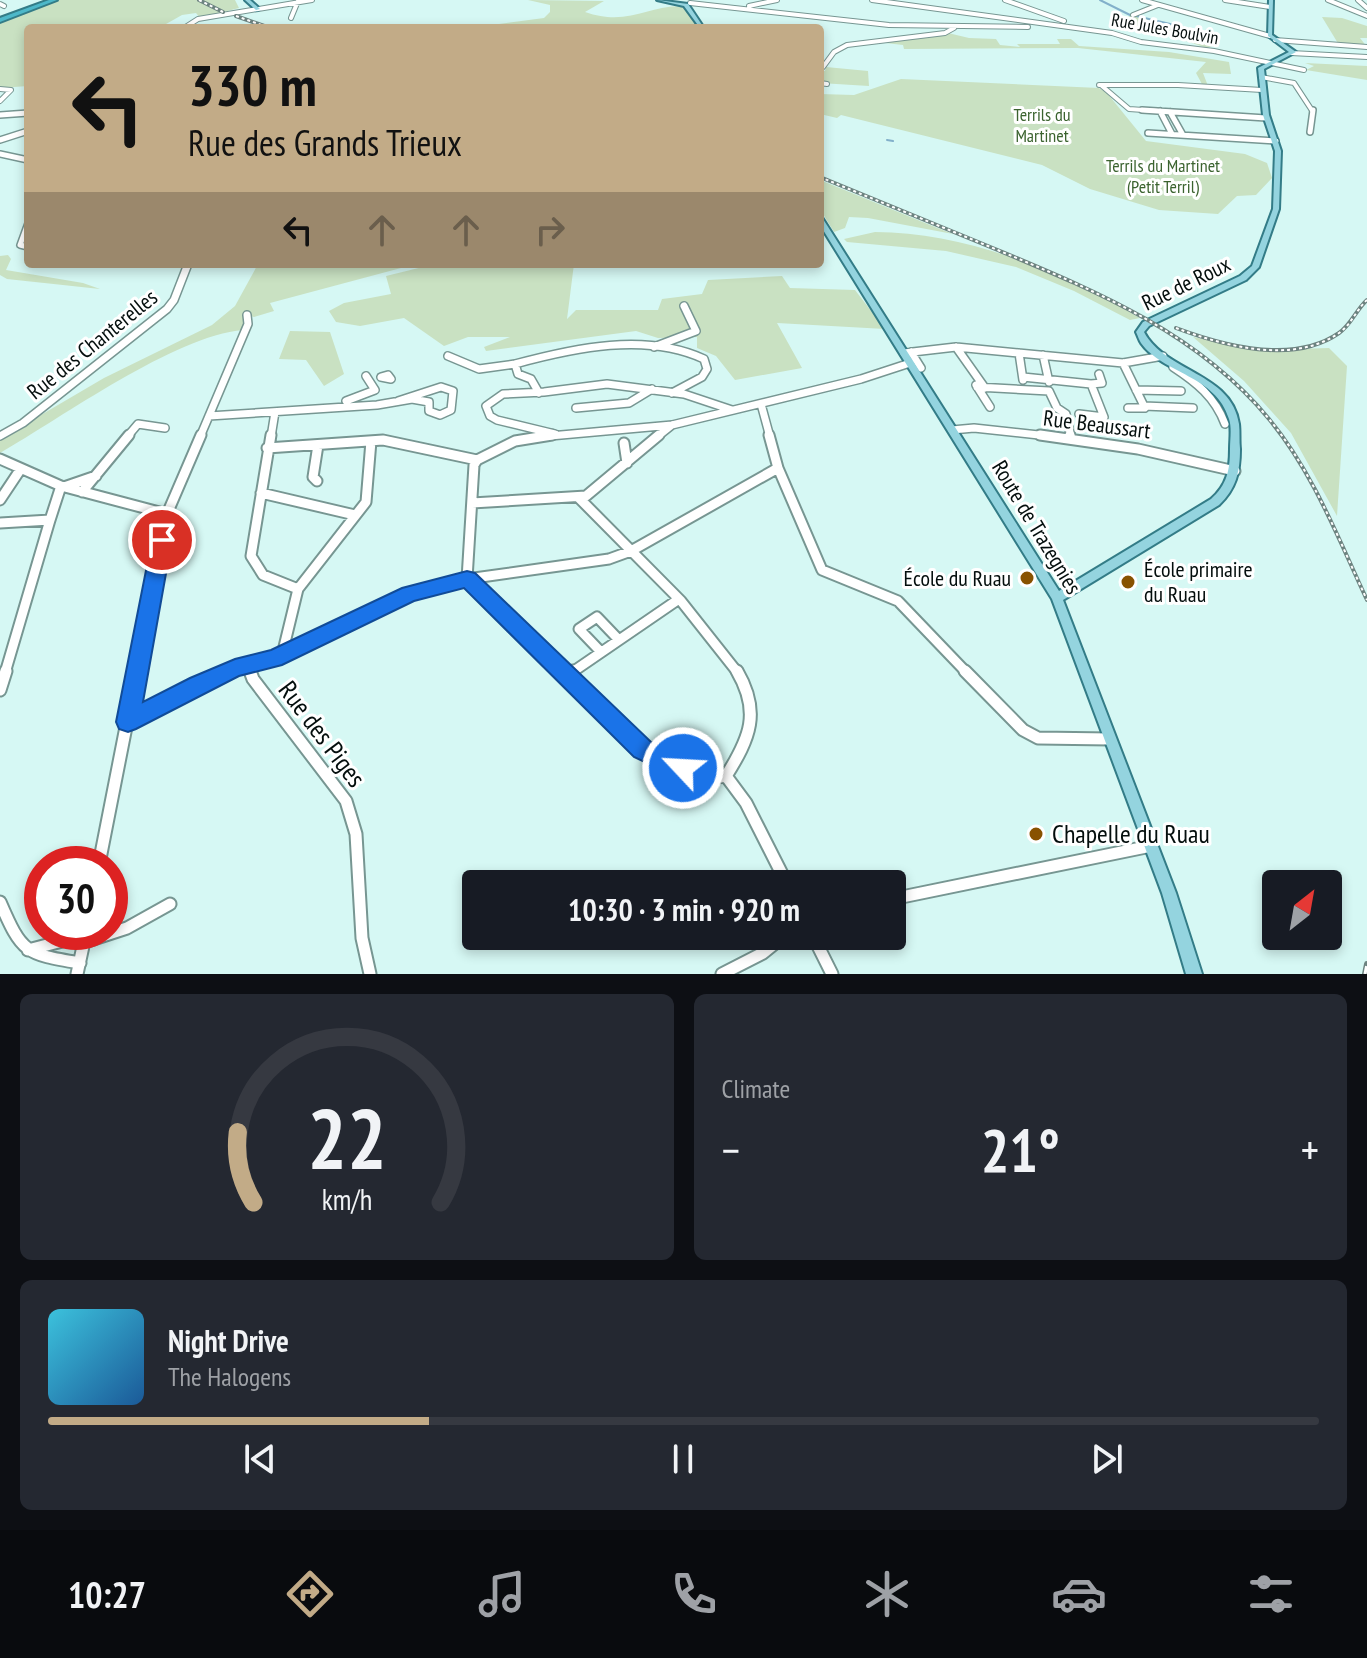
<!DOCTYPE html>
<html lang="en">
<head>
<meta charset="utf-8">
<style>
  :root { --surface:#171b24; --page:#242831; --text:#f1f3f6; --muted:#9ea1a6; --line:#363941; --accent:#c2ab87 }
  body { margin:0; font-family:"PT Sans Narrow",sans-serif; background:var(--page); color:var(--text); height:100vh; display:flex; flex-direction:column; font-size:30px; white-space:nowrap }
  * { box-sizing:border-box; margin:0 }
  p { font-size:26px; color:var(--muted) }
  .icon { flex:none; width:44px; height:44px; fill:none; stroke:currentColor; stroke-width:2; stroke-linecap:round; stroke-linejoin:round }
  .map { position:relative; height:974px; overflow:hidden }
  .panel { display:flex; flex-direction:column; gap:20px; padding:20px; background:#0d0f14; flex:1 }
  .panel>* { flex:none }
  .guide { position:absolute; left:24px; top:24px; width:800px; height:244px; border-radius:8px; box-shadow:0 4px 12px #0003; background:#c2ab87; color:#111; overflow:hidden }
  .needle { width:52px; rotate:31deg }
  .fabs { position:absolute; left:1262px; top:870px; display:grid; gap:16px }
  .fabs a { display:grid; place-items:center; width:80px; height:80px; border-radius:8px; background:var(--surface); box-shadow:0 4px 12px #0003; font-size:40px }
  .speed { position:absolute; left:24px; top:846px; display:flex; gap:16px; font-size:40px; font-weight:700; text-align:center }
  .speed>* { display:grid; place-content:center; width:104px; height:104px; border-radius:50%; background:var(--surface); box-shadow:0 4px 12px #0003; line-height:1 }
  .speed .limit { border:12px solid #d22; background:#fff; color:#111 }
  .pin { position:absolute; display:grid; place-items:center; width:68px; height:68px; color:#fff; margin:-34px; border:4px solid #fff; border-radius:50%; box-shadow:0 2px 8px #0007 }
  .me { position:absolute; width:88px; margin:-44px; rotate:295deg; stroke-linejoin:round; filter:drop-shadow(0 0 6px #0008) }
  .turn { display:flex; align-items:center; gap:28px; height:168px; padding:0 32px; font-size:36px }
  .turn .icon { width:104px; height:104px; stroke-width:2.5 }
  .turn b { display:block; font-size:56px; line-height:68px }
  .lanes { display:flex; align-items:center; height:76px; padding:0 32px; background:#0003; justify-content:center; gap:40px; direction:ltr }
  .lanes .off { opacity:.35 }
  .big { font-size:60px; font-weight:600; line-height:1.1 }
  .panel .widget { flex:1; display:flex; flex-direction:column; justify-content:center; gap:12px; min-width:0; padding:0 28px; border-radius:12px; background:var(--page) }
  .panel .dial { align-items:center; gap:0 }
  .dial svg { height:208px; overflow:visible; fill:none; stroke:var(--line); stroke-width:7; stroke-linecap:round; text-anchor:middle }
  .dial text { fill:var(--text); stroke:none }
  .song { display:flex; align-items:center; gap:24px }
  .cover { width:96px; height:96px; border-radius:12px; background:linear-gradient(135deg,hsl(190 70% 55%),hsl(210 70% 35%)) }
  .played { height:8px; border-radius:4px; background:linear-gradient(90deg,var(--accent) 30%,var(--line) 30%) }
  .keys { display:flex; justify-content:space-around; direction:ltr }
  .heat { display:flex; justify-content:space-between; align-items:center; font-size:44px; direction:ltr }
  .panel .tiles { flex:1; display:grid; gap:20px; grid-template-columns:1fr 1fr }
  .widget:last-child { grid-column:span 2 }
  .trip { position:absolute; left:462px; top:870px; width:444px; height:80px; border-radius:8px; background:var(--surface); box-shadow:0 4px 12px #0003; font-weight:600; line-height:80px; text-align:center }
  .menu { display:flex; height:128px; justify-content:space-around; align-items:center; background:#090b0e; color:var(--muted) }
  .menu .icon { width:56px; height:56px }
  .menu .current { color:var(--accent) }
  .menu b { font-size:36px; color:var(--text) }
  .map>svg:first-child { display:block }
  .green { fill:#c9e1c2 }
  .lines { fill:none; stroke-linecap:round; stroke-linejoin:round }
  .stream { stroke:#82b0ca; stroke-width:2 }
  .minor-far4-casing { stroke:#779692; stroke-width:6 }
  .minor-far3-casing { stroke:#779692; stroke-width:8 }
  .minor-far2-casing { stroke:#779692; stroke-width:10 }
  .minor-far1-casing { stroke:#779692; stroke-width:13 }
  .minor-casing { stroke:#779692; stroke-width:15 }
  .major-casing { stroke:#337c87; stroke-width:4 }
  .highway-casing { stroke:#337c87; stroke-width:4 }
  .minor-far4 { stroke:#fff; stroke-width:4 }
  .minor-far3 { stroke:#fff; stroke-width:5 }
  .minor-far2 { stroke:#fff; stroke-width:7 }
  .minor-far1 { stroke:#fff; stroke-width:9 }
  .minor { stroke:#fff; stroke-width:11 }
  .major { fill:#94d4df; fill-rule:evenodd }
  .highway { fill:#4db8c9; fill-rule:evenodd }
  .rail-far1-casing { stroke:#6d8380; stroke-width:4 }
  .rail-casing { stroke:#6d8380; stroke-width:6 }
  .rail-far1 { stroke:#fff; stroke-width:2; stroke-dasharray:3; stroke-linecap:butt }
  .rail { stroke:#fff; stroke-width:3; stroke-dasharray:8; stroke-linecap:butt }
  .route { fill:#1a73e8; stroke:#114b97; stroke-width:2 }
  .poi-dot { fill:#885200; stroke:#fff; stroke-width:3 }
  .labels { text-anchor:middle; stroke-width:6; stroke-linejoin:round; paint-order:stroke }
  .far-street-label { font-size:18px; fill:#040e0d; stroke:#fff }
  .far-park-label { font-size:18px; fill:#3b632f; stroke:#fff }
  .street-label { font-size:22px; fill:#040e0d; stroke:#fff }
  .poi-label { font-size:22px; fill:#040e0d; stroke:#fff; text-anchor:start }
  .near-street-label { font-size:26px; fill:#040e0d; stroke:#fff }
  .near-poi-label { font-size:26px; fill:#040e0d; stroke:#fff; text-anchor:start }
</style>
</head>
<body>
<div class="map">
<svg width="1367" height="974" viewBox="0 0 1367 974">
  <rect width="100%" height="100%" fill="#d6f8f4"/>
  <!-- green -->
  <path class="green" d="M58 0H235L239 8 200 18 196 13 182 15 159 28H28V86L0 88V21Z
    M528 0 604 1 585 12C630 28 652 2 687 7L700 28H470L544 18 550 12V5Z
    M1133 15 1176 25 1214 38 1212 46 1207 48 1168 35 1160 37 1153 31 1117 21Z
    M1322 17 1342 18 1367 26V38H1360L1367 47 1339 45Z
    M948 33 969 38 996 39 1000 45 1020 47 1017 44H1060L1057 39H1071L1079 46 1169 52 1229 62 1231 74 1203 73 1208 86H1203L1196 73 1206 62 1078 48 904 49 903 45 877 42Z
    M1305 63 1367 66V80L1306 70 1314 66Z
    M826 67 868 71 869 86 820 83V71H825Z
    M901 79 1099 88 1107 93 1146 141 1245 154 1267 163 1272 178 1256 195 1237 196 1218 214 1159 210 1090 189 1042 165 841 115 837 118 820 114V94L854 95Z
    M820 180 935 227 953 234 868 218 849 217 845 228 834 232 820 209Z
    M875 232C966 232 1063 272 1140 318L1130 320 1074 291 1016 267 946 251 847 242 844 239Z
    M8 255 11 259 6 270 83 283 100 289 7 279 0 275V256Z
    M258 264H416L270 303 274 311 254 317 245 314 243 330C174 336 63 417 0 453V439L104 378 212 325 235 306Z
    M435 264H574L567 319 576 310H658L662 299 702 294 708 280 782 276 790 288 855 290 885 329 777 323 802 368 735 380 716 356 697 348V337L658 338 636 331 486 351 484 347 510 337H468L444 346 404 318 360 326 336 322 329 311 344 303 391 294 386 276Z
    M290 331 330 332 344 374 324 386 306 360 279 359Z
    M1193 337 1260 350 1329 348 1347 366 1337 516 1291 433 1244 381Z"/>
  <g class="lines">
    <!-- stream -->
    <path class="stream" d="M1100 0 1130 15
      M1136 16 1183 27
      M887 140 893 141"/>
    <defs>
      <path id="minor-far4" d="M872 0 1112 33 1141 42 1214 51 1304 70
        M1005 0 1064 21
        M1142 0 1270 36
        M1225 0 1270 7
        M1328 0 1367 16
        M1358 0 1367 8
        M690 3 889 25 1028 27
        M0 4 4 6
        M749 6 777 0
        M1133 15 1158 5
        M291 18 298 1
        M184 28 198 19 312 0
        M1275 40 1367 47
        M1291 53 1367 57
        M823 67 834 52 847 45 945 33 954 28
        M1261 77 1294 83 1313 112
        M820 83 827 84
        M1099 85H1178L1262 90
        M1102 86 1129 109 1172 112
        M0 89 11 90 0 101"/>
      <path id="minor-far3" d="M1142 110 1266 118
        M1160 111 1172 134
        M1170 112 1183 135
        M0 115 28 113
        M1310 132 1313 110
        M1148 133 1276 141
        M0 140 28 131
        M0 154 28 160
        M28 223 20 245 28 247"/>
      <path id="minor-far2" d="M654 347 696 331 684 306
        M956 347 985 388
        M911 352 921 368
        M904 353 956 347 1123 363 1163 356
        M1019 353 1023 380
        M1043 355 1049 382
        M448 356 479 369 515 364
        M1123 363 1145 408H1128
        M1173 367C1196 382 1215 397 1225 424
        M388 375 391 379 381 377Z
        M1023 377 1091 384 1104 417 1079 414
        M1091 384 1102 383 1099 374
        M976 385 990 407
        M977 387 1049 391 1057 408 1066 414 1071 437
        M1136 390 1181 391
        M539 393 531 379 518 374 515 364C574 348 646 332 704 359L707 369 702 377 672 393
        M346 401 375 390 366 376
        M761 404 770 437
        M1144 406 1193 408
        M576 408 629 403 652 389
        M209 416 377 405 412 399 429 402V411L440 415 451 410 453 391 441 387 398 401
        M952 430 974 428 1057 437
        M555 434 497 420 490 416 486 406 503 394 544 392 607 384 684 394 732 410
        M0 436 23 423 167 309 174 300 188 264
        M127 437 138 424 165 428
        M200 437 248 324 247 315
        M271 437 275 412
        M539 437 672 425 861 379 910 363
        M657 437 672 425"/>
      <path id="minor-far1" d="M271 435 251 556 263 575 298 589 282 655
        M769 435 778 468 822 570 898 601 967 673
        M1040 435 1138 449 1235 471
        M1070 435 1071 439
        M624 443 627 463
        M267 448 383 440 477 460
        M0 459 61 486 167 514
        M477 460 474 465 467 579 564 673
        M477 460 515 441 552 435
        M317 481 313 477 318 445
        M64 487 96 476
        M82 492 129 435
        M261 493 355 515
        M579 498 681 601 738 673
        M0 500 20 470
        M472 503 586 496 659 435
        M50 520 61 486
        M0 523 50 520 5 673
        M298 589 366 502 371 441
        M601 652 579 629 597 617 619 640
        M248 665 251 673
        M136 673 167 514 201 435
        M224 673 275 658 409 594 467 579 609 559 631 551 778 468
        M571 673 679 599"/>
      <path id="minor" d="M250 671 253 679 346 801 356 834 362 938 370 974
        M562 671C601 709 664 788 726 776
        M737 671C761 712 750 738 726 776L746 803 787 884
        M965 671 1023 730 1038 738 1110 739
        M567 675 573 671
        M0 690 6 671
        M128 722 229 671
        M99 864 137 671
        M892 899 1151 846
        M0 902C22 953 25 954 80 963
        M813 936 832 974
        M84 942 127 928 170 904
        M28 950 85 935
        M77 974 85 937
        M722 974 763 953 784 936"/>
      <path id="major" d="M245 0H250L260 9 256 10Z
        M657 0 688 4 704 28H700L684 6Z
        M1269 0H1273L1272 35 1296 52 1264 69 1269 115 1281 151 1279 209 1259 267 1246 280 1149 326 1144 332C1165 372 1232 373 1239 424 1240 432 1239 441 1240 449 1240 472 1236 489 1219 505L1063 600 1176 893 1202 974H1186L1162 893 1052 599 820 225V217L823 219 1059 591 1211 499C1227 485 1230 470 1230 449 1230 439 1232 428 1229 419 1216 375 1163 374 1141 343 1139 340 1138 336 1136 332L1143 322 1240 276 1252 266 1273 209 1275 151 1263 115 1258 68 1289 52 1268 36Z"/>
      <path id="highway" d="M49 0H57L0 22V18Z"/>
    </defs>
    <!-- minor-far4 casing -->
    <use href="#minor-far4" class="minor-far4-casing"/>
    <!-- minor-far3 casing -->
    <use href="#minor-far3" class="minor-far3-casing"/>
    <!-- minor-far2 casing -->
    <use href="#minor-far2" class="minor-far2-casing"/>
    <!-- minor-far1 casing -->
    <use href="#minor-far1" class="minor-far1-casing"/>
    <!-- minor casing -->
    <use href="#minor" class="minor-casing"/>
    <!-- major casing -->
    <use href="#major" class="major-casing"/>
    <!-- highway casing -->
    <use href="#highway" class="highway-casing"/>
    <!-- minor-far4 -->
    <use href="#minor-far4" class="minor-far4"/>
    <!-- minor-far3 -->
    <use href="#minor-far3" class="minor-far3"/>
    <!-- minor-far2 -->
    <use href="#minor-far2" class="minor-far2"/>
    <!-- minor-far1 -->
    <use href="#minor-far1" class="minor-far1"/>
    <!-- minor -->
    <use href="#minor" class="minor"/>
    <!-- major -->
    <use href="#major" class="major"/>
    <!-- highway -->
    <use href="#highway" class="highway"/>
    <defs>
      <path id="rail-far1" d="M199 0 223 12
        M236 16 270 28
        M820 177C880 202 940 226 1000 251 1098 292 1199 334 1269 419 1313 472 1338 538 1367 600
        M1176 328C1224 346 1293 365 1339 333 1351 325 1356 310 1367 300"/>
      <path id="rail" d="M1365 974 1367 964"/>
    </defs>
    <!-- rail-far1 casing -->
    <use href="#rail-far1" class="rail-far1-casing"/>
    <!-- rail casing -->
    <use href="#rail" class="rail-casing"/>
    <!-- rail-far1 -->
    <use href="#rail-far1" class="rail-far1"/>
    <!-- rail -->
    <use href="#rail" class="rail"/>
  </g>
  <!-- route -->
  <path class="route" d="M162 533 169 535 172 540 143 702 190 678 235 659 271 650 402 588 467 571 475 573 651 742 691 760 695 768 691 776 683 780 634 757 464 588 414 601 282 665 239 676 136 729 128 732 119 729 116 722 152 540 155 535Z"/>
  <!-- markers -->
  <g class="poi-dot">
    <circle cx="1027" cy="578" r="8"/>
    <circle cx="1128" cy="582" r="8"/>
    <circle cx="1036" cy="834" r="8"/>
  </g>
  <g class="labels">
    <!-- far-street labels -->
    <g class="far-street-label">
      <text transform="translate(1165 29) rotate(10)" y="6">Rue Jules Boulvin</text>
    </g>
    <!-- far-park labels -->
    <g class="far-park-label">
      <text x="1042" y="121">Terrils du<tspan x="1042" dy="21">Martinet</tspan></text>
      <text x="1163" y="172">Terrils du Martinet<tspan x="1163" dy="21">(Petit Terril)</tspan></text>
    </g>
    <!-- street labels -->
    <g class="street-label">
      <text transform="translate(1186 283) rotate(-26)" y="8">Rue de Roux</text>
      <text transform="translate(92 344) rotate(-39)" y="8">Rue des Chanterelles</text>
      <text transform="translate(1097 424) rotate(7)" y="8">Rue Beaussart</text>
      <text transform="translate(1037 527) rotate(59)" y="8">Route de Trazegnies</text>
    </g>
    <!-- poi labels -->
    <g class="poi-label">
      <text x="1144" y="577">École primaire<tspan x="1144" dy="25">du Ruau</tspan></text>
      <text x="1011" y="586" text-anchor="end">École du Ruau</text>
    </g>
    <!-- near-street labels -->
    <g class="near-street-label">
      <text transform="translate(322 734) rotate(53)" y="9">Rue des Piges</text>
    </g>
    <!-- near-poi labels -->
    <g class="near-poi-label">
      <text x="1052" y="843">Chapelle du Ruau</text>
    </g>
  </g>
</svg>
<div class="fabs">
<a><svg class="needle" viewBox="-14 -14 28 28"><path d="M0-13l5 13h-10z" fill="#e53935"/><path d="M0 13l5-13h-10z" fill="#9ea1a6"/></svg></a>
</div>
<div class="speed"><div class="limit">30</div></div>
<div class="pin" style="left:162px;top:540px;background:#d93025"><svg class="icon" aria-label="arrive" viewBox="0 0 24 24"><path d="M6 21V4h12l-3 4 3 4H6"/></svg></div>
<svg class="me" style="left:683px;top:768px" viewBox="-20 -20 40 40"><circle r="17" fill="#1a73e8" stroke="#fff" stroke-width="3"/><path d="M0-11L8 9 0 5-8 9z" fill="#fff"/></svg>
<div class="trip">10:30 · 3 min · 920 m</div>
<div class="guide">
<div class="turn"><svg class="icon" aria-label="left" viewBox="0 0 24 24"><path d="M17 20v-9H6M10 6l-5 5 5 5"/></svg><div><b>330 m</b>Rue des Grands Trieux</div></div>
<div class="lanes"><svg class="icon" aria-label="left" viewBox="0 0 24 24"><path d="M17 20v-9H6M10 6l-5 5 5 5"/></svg><svg class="icon off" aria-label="ahead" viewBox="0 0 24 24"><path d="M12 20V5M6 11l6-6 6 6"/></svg><svg class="icon off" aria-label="ahead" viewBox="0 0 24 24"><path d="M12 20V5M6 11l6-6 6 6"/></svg><svg class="icon off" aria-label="right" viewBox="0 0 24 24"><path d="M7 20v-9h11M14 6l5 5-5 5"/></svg></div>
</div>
</div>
<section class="panel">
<div class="tiles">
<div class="widget dial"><svg viewBox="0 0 100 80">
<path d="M14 69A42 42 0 1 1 86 69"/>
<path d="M14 69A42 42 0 0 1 8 42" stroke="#c2ab87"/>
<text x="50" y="56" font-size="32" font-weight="700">22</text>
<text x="50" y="72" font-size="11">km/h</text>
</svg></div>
<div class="widget"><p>Climate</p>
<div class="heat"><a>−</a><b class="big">21°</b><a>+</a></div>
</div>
<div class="widget">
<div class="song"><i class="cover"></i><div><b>Night Drive</b><p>The Halogens</p></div></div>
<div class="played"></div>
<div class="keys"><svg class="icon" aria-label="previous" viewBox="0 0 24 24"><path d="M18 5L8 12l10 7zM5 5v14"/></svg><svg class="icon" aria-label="pause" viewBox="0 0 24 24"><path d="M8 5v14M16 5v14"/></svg><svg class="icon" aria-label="next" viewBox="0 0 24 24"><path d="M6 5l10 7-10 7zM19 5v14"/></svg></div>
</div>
</div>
</section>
<nav class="menu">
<b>10:27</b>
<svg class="icon current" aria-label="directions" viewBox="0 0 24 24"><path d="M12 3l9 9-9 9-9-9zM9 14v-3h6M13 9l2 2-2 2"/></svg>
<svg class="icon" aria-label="music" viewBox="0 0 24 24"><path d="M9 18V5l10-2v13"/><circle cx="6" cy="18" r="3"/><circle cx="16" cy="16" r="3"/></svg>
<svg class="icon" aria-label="phone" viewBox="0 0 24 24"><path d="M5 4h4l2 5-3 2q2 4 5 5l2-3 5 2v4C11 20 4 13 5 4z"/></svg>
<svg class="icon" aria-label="climate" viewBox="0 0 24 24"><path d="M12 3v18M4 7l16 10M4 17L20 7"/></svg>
<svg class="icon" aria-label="car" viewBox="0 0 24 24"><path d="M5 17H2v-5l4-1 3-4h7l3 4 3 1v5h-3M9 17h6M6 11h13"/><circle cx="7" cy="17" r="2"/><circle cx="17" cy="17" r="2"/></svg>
<svg class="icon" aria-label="filters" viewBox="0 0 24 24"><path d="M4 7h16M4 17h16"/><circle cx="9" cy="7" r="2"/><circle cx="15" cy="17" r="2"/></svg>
</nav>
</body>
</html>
